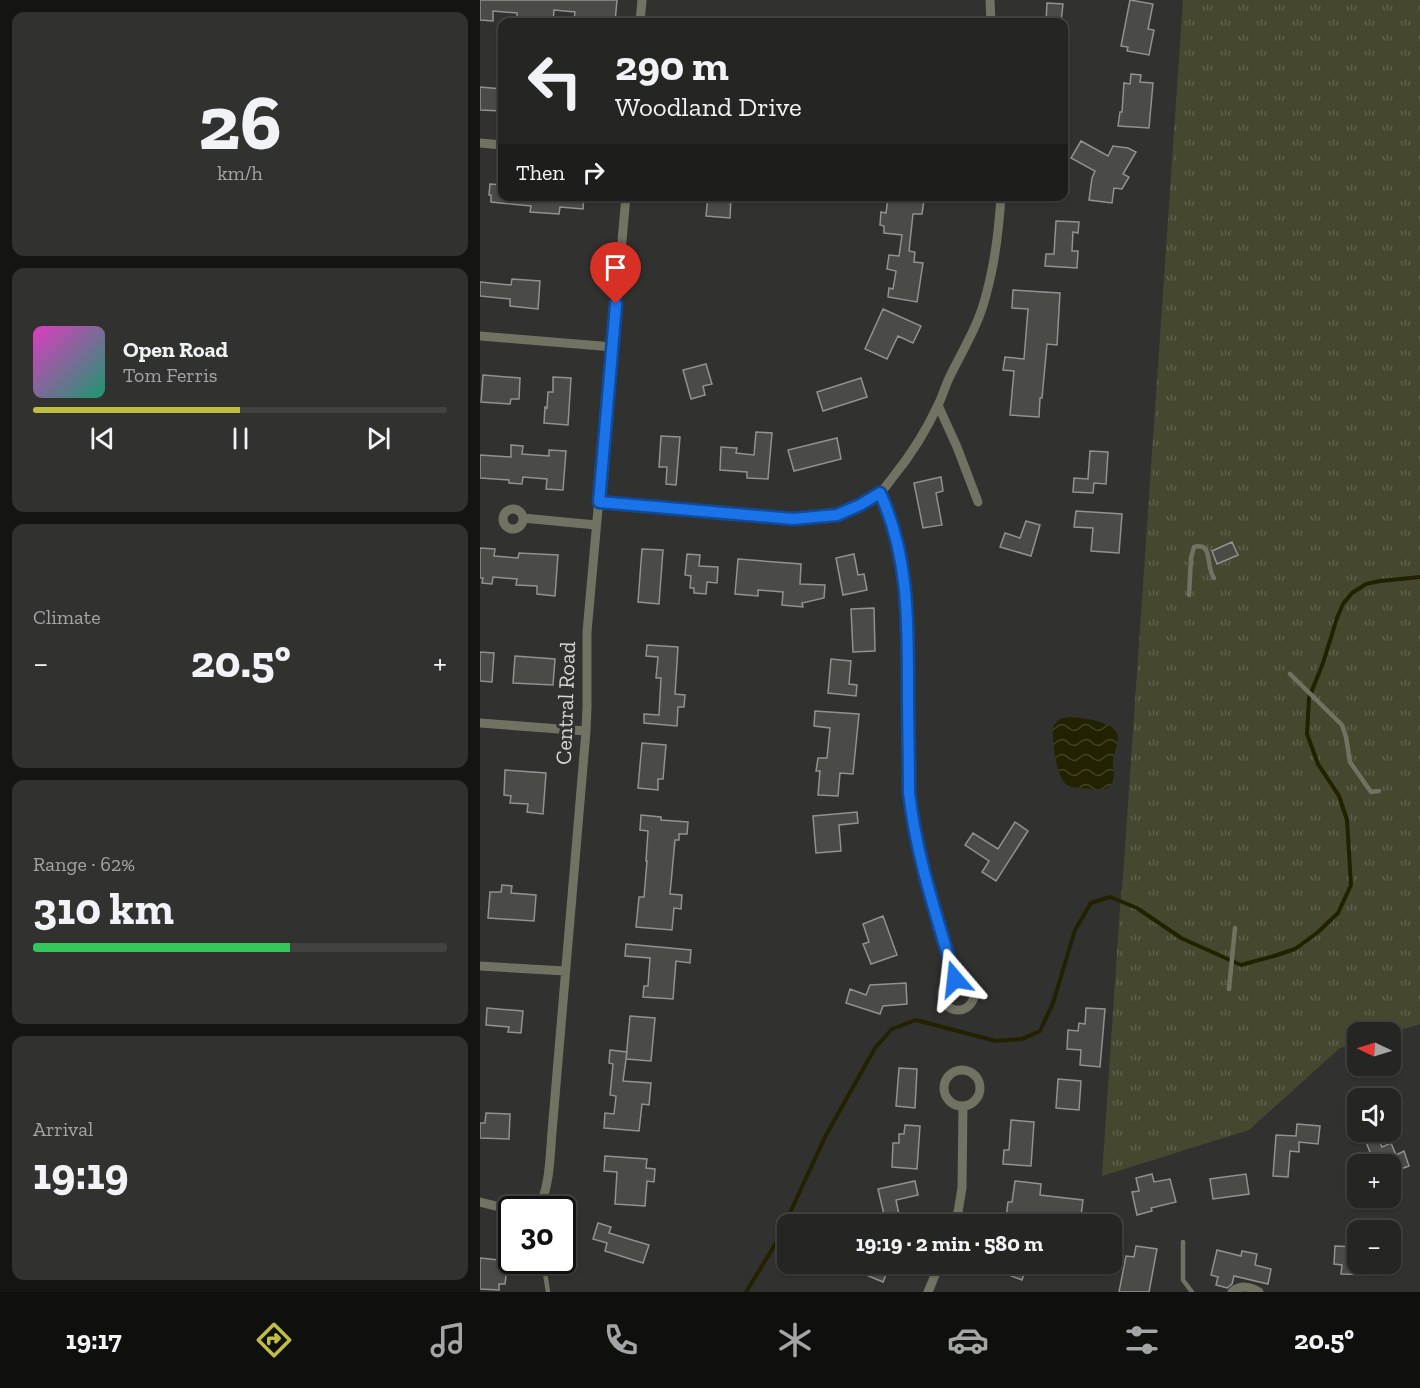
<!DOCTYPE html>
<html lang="en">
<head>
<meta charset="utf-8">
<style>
  :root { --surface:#252523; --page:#313130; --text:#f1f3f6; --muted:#a3a5a6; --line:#424241; --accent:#bebf42 }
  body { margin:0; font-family:"Zilla Slab",serif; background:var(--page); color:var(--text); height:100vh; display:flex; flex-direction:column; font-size:22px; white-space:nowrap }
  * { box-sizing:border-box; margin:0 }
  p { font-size:20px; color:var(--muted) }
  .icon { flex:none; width:33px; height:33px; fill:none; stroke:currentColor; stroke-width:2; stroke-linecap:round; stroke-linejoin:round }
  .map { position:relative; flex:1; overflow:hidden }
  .drawer { display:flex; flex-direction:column; gap:12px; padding:12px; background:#141413; width:480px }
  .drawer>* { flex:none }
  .guide { position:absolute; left:18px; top:18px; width:570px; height:183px; border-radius:12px; box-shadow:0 2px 4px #0004,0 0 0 2px var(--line); background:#252523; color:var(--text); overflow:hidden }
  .needle { width:39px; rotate:274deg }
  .tools { position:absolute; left:867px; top:1022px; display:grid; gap:12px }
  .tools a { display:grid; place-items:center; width:54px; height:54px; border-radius:12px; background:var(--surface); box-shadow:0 2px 4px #0004,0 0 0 2px var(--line); font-size:30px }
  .speed { position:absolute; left:18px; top:1196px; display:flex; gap:12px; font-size:30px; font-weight:700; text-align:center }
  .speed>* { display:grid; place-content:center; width:78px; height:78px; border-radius:50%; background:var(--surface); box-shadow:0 2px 4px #0004,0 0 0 2px var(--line); line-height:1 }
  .speed .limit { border:3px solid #111; border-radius:9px; background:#fff; color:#111 }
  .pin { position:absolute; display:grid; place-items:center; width:51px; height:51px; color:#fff; margin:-62px -26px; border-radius:50% 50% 50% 0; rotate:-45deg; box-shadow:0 0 6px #0007 }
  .pin .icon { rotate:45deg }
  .me { position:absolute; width:66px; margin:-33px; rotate:343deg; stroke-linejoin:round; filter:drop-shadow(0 0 4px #0008) }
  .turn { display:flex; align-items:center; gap:21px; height:126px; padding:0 18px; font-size:27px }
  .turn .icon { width:78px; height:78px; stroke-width:2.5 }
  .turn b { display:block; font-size:42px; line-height:51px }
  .then { display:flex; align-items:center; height:57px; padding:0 18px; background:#0003; gap:12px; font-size:22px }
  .big { font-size:45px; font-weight:800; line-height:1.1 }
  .drawer .card { flex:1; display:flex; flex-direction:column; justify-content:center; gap:9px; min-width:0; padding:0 21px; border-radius:12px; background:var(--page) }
  .drawer .dial { align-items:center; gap:0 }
  .dial b { font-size:78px; line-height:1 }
  .song { display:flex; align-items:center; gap:18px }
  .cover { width:72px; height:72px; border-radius:9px; background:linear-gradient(135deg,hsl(310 70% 55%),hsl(160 70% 35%)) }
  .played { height:6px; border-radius:3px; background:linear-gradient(90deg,var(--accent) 50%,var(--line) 50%) }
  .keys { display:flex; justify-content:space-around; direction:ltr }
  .heat { display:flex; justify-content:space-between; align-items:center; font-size:33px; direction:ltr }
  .charge { height:9px; border-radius:4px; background:linear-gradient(90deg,#34c759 62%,var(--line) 0) }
  .trip { position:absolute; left:297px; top:1214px; width:345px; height:60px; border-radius:12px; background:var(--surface); box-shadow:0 2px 4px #0004,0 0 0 2px var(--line); font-weight:800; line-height:60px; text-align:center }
  .menu { display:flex; height:96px; justify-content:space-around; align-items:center; background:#0f0f0e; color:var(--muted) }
  .menu .icon { width:42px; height:42px }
  .menu .active { color:var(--accent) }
  .menu b { font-size:27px; color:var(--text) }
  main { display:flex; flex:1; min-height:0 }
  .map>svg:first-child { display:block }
  .grass { fill:url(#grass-tufts) }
  .water { fill:url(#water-waves) }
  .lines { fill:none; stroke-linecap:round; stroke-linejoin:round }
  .stream { stroke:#222201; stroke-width:4 }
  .building { fill:#4a4a47; stroke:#91918e; stroke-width:1.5 }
  .service { stroke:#727263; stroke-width:4.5 }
  .minor { stroke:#727263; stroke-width:9 }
  .route-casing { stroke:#114b97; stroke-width:15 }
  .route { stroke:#1a73e8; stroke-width:10 }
  .labels { text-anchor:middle; stroke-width:6; stroke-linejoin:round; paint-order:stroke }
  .street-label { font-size:22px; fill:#d6d6d5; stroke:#31312f }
</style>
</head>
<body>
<main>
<section class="drawer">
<div class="card dial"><b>26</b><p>km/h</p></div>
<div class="card">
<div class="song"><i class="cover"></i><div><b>Open Road</b><p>Tom Ferris</p></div></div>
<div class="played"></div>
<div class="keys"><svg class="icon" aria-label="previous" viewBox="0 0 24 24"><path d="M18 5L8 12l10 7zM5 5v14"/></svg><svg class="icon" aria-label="pause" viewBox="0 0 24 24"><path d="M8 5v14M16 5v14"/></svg><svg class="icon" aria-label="next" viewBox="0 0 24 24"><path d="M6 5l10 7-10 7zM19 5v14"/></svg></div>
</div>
<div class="card"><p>Climate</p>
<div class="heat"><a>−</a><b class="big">20.5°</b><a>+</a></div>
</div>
<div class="card"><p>Range · 62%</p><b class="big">310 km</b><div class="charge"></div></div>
<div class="card"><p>Arrival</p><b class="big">19:19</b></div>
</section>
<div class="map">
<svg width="940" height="1292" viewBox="0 0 940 1292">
  <defs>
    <pattern id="grass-tufts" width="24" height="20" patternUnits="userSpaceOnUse" patternTransform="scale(1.5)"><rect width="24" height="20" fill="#46472f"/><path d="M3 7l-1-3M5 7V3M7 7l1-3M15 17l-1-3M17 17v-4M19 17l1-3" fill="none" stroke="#60614c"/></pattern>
    <pattern id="water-waves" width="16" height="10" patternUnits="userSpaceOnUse" patternTransform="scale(1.5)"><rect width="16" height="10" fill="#222201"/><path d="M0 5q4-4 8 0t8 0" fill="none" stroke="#414125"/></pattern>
  </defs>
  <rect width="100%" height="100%" fill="#31312f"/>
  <!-- grass -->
  <path class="grass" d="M703 0H940V1024L911 1033 878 1032 877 1043 860 1048 769 1130 622 1176 640 907 643 877Z"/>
  <!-- water -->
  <path class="water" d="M590 717C602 718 638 721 638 738 638 746 633 754 633 761 632 768 636 778 631 784 626 791 617 791 610 789 603 788 593 788 587 785 576 778 572 739 573 727 577 719 581 718 590 717Z"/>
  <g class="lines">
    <!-- stream -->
    <path class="stream" d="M266 1292 296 1243 345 1137 382 1071 395 1048 412 1029 436 1020 516 1041 542 1039 560 1031 573 1003 595 930 611 903 630 897 657 908 701 938 761 965 794 956 815 949 837 933 858 913 871 885 867 820 859 796 838 764 827 734 829 698 843 663 857 618 863 604 872 593 886 584 900 581 940 577"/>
  </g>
  <!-- building -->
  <path class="building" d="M0 0H137L135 22 94 20 95 12 74 10 73 22H37V13L13 11V21L0 20Z
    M650 0 673 4 668 29 674 30 669 55 647 51 648 47 641 46Z
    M567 3 583 4 581 22H566Z
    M651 74 661 75 660 82 673 83 669 128 638 126 640 112H642L644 83 650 84Z
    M0 87 22 89V111L0 110Z
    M601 141 628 156 633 146 648 148 656 152 643 174 649 177 642 189 634 188 632 203 609 200 612 178 615 171 591 158Z
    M10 184 22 185V196H104L103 209 80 207 79 214 50 212 51 206 11 202V195H9Z
    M228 196H251L250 218 226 216Z
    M408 197 444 200 442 214H433L429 251 435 252 434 262 443 263 437 302 408 297 409 288 413 289 416 271 407 269 409 255 419 256 422 235 404 233V226L400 225 401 212 406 213Z
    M576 221 599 222 598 233 593 232 592 251H598L597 268 565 266 566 254H574Z
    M32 279 60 281 58 309 30 306V299L0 296V282L31 285Z
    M533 290 580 293 577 345 567 344 562 398H560L559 417 530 415 534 371 523 370 525 357 544 359 548 309 532 308Z
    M403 309 441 326 433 343 418 336 407 359 385 349Z
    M226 364 232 384 223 386 225 395 211 399 203 370Z
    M3 375 40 378 39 399H31L30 404 1 402Z
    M73 377 91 378 88 425 64 423 65 407 67 408 68 392H73Z
    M381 378 387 397 343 411 337 392Z
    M276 432 292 433 288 479 267 478V472L240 470 241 447 257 448 256 453 274 455Z
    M181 436 200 437 196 485 186 484 187 467H179Z
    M357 438 361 459 314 471 308 450Z
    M31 445 43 446 42 454 69 456V450L86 451 83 490 66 489 67 479 43 477 42 484 29 483V480L0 478V455L31 457Z
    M610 451 628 452 626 484 614 483 613 493 593 492 594 478 608 479Z
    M461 477 463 491 456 493 462 525 443 528 434 483Z
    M596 511 642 514 639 553 611 551 613 528 594 527Z
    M546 521 560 525 551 556 520 547 525 533 540 538Z
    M752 542 758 555 737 564 732 551Z
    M0 548 15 549 14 556 38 558 39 553 78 555 75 596 57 594V586L36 585 37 579 13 577 12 584 2 583 3 578H0Z
    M162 549 183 550 179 604 158 602Z
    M207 554 220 555 219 566 238 567 237 583 227 582 226 594 214 593V588H210L211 576 205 575Z
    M374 554 378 575 384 574 387 590 363 595 356 558Z
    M258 559 321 564 320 584 345 585 344 598 322 603 323 607 302 605 303 592 278 590V596L255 594Z
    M394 608 395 651 373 652 371 609Z
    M167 645 198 647 195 694 205 695 204 707H198L197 726 164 723V714L179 715 181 678H176L178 657 166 656Z
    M0 652 14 653 12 682 0 681Z
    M35 656 75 659 73 685 33 683Z
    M351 659 371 661 369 684 377 685 376 696 348 693Z
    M335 711 379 714 373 774 360 773 358 796 338 795 340 771H336L338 758H347L350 728 334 726Z
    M162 743 186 745 183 779H178V790L158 788Z
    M25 770 66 773 63 814 47 812 48 804 30 803 31 796 24 795Z
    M377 812 378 823 359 825 361 851 336 853 333 816Z
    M161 815 181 817V820L208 822 207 834H199V840H195L190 894 202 895 201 909 194 908 192 930 156 927 159 897H164L167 861H166L168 831 160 830Z
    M535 822 548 831 516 881 502 872 509 861 485 845 493 833 518 849Z
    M22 885 32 886 31 893 56 895 54 921 8 918 10 892H21Z
    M403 916 417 955 391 964 383 944 389 942 383 924Z
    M146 944 211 950 210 963 196 961 193 999 163 997 164 986H168L170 958 145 956Z
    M426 983 427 1004 403 1006 400 1014 366 1003 370 989 386 995 390 985Z
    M7 1008 43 1011 41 1033 28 1032 29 1027 6 1025Z
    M606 1008 625 1009 620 1067 600 1065 601 1050 587 1049 588 1030 598 1031 599 1023 605 1024Z
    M150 1016 175 1018 171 1061 146 1059Z
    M130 1050 147 1052 143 1081 171 1083 169 1105 162 1104 159 1131 124 1128 125 1113 134 1114 136 1096 130 1095 133 1064 129 1063Z
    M419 1068 437 1069 435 1108 416 1106Z
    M578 1079 601 1081 599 1110 576 1108Z
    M6 1113 30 1114 29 1139 0 1138V1123H5Z
    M531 1120 554 1122 551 1166 523 1164 524 1150H529Z
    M817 1124 840 1126 838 1144 819 1142V1152L810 1151 808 1177 793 1176 796 1135 816 1136Z
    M425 1125 440 1126 437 1169 412 1167 413 1143H419V1134H424Z
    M896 1133 902 1147 911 1143 916 1155 924 1151 929 1166 910 1173V1164H875L892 1157 884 1137Z
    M125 1156 167 1159 166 1168 175 1169 174 1182 167 1181 165 1206 135 1204 137 1172 124 1171Z
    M672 1174 674 1182 690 1179 696 1202 671 1208 672 1211 657 1215 652 1192 659 1191 656 1178Z
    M766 1174 769 1194 733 1199 730 1179Z
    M435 1181 438 1195 416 1200 420 1219 406 1223 398 1189Z
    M535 1181 561 1184 560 1195 603 1200 601 1216 579 1214V1219L541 1216V1219L526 1218 528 1202H532Z
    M118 1223 131 1227 129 1233 169 1245 163 1263 125 1251 127 1243 113 1239Z
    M656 1246 677 1249 669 1292H639L646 1256 654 1257Z
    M855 1246 878 1247V1263H899L898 1275 861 1274 862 1265 854 1264Z
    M737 1250 761 1256 762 1251 777 1254 775 1265 791 1269 788 1284 754 1276 752 1284 747 1288 736 1285 738 1277 731 1275Z
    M0 1258 28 1261 25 1284H19V1290L0 1289Z
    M389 1263H411L403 1282 384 1274Z
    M520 1263H542L547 1265 542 1280 518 1271Z"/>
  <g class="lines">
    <!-- service -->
    <path class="service" d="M709 595 711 558 714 547C734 542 725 566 734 578
      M810 674 862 725 866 737 870 762 891 792 899 791
      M749 989 755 928
      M703 1242V1280L712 1292
      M63 1260 68 1292"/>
    <!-- minor -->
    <path class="minor" d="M510 0 511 22
      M160 22 162 0
      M0 143 22 145
      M0 336 133 347
      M458 405 477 447 498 502
      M400 493C428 553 428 621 428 686 428 721 429 757 429 792 436 856 456 917 475 979
      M119 502 313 519C346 517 371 514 398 494 404 490 409 482 413 477 431 455 447 429 459 403 463 394 466 384 471 374 484 348 499 324 506 295 515 263 519 229 521 196
      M23 519a10 10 0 1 1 20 0a10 10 0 1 1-20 0Z
      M43 518 116 525
      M0 723 106 731
      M0 966 85 971
      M462 994a16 16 0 1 1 32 0a16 16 0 1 1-32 0Z
      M464 1088a18 18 0 1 1 36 0a18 18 0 1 1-36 0Z
      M0 1202 32 1210
      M57 1209C70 1192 70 1154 72 1132L106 731 107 707V632L146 196
      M476 1224 482 1188 483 1106
      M448 1292 460 1263
      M752 1292C760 1285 770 1286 779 1292"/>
  </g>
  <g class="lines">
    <defs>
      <path id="route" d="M136 304 119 502 313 519 357 515 380 505 400 493C429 555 428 624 428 691 428 725 429 758 429 792 436 856 457 917 475 979"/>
    </defs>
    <!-- route casing -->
    <use href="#route" class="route-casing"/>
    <!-- route -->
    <use href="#route" class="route"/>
  </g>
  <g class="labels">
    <!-- street labels -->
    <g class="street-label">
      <text transform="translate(85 703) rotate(-88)" y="8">Central Road</text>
    </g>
  </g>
</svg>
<div class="tools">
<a><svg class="needle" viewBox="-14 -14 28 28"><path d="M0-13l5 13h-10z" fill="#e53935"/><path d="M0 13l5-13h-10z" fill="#a3a5a6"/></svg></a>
<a><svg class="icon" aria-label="sound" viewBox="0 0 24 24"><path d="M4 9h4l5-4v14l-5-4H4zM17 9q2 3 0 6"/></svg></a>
<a>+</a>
<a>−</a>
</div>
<div class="speed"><div class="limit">30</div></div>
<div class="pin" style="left:136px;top:304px;background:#d93025"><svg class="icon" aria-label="arrive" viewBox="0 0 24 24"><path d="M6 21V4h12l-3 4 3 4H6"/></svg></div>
<svg class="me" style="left:475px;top:979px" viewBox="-20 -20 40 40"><path d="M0-17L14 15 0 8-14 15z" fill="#1a73e8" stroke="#fff" stroke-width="4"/></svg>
<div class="trip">19:19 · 2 min · 580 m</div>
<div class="guide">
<div class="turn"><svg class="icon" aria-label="left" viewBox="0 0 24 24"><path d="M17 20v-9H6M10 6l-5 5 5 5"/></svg><div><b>290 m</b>Woodland Drive</div></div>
<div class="then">Then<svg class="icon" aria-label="right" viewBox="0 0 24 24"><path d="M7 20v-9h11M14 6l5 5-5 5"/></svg></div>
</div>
</div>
</main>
<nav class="menu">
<b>19:17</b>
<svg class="icon active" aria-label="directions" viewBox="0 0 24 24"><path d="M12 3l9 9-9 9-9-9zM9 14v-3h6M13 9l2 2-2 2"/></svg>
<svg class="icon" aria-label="music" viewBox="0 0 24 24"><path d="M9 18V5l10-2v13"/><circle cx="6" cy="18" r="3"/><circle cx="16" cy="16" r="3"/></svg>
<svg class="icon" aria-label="phone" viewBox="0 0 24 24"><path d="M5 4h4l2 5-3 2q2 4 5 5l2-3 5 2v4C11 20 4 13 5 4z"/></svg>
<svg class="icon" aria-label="climate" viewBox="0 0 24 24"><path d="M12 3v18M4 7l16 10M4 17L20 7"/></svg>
<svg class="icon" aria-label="car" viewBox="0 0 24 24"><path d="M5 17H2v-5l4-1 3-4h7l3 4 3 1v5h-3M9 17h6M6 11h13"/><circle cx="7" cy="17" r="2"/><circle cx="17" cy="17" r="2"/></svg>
<svg class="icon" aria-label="filters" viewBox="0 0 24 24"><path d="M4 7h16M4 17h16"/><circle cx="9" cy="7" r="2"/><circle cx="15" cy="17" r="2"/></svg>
<b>20.5°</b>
</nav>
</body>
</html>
